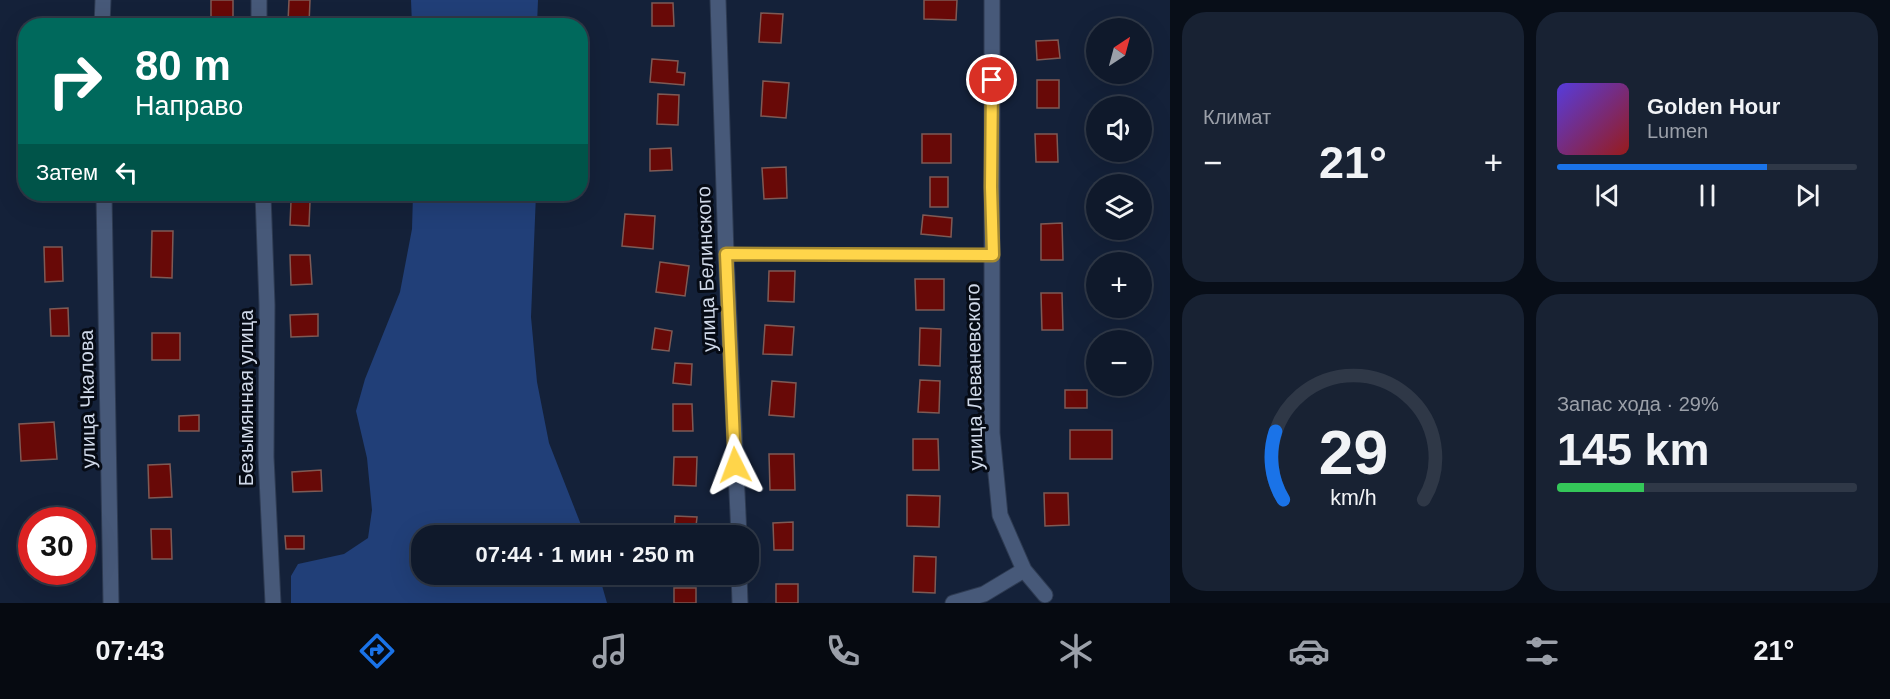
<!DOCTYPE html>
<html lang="ru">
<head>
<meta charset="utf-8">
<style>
  :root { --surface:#0f192b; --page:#182233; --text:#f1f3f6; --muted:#9ba0a9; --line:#2f3847; --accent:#1a73e8 }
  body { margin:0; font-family:Arial,sans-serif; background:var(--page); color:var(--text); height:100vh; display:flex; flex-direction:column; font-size:22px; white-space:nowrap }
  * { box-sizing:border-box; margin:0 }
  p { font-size:20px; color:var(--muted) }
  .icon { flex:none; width:33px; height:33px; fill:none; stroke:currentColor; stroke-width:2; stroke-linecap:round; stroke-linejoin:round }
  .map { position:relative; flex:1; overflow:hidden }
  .sheet { display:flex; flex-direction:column; gap:12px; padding:12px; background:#080e18; width:720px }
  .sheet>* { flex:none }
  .guide { position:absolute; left:18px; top:18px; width:570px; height:183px; border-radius:24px; box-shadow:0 6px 24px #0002,0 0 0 2px var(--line); background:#00695c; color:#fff; overflow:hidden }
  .needle { width:39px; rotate:36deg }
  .tools { position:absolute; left:1086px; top:18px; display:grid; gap:12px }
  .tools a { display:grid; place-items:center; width:66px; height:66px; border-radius:50%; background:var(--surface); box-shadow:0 6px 24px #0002,0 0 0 2px var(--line); font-size:30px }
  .speed { position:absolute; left:18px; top:507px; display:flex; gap:12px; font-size:30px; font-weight:700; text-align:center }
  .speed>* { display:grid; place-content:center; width:78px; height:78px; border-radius:50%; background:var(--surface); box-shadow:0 6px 24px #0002,0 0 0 2px var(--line); line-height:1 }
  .speed .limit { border:9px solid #d22; background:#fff; color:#111 }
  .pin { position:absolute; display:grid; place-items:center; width:51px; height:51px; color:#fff; margin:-26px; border:3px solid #fff; border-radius:50%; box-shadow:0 2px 6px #0007 }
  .me { position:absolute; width:66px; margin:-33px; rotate:357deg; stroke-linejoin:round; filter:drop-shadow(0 0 4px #0008) }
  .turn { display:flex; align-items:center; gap:21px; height:126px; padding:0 18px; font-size:27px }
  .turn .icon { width:78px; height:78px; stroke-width:2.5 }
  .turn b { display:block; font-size:42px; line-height:51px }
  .then { display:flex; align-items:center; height:57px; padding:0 18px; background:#0003; gap:12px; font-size:22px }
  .big { font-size:45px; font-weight:700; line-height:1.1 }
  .sheet .widget { flex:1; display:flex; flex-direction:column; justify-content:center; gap:9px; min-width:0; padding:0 21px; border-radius:24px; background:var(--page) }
  .sheet .dial { align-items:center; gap:0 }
  .dial svg { height:156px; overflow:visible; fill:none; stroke:var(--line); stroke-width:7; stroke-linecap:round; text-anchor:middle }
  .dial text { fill:var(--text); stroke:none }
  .song { display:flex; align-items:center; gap:18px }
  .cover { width:72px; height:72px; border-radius:9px; background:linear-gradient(135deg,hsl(250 70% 55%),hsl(0 70% 35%)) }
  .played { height:6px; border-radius:3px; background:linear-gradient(90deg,var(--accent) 70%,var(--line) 70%) }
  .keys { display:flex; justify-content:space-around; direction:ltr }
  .heat { display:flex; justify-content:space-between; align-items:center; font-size:33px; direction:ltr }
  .charge { height:9px; border-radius:4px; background:linear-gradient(90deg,#34c759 29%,var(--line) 0) }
  .sheet .tiles { flex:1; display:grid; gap:12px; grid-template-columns:repeat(2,1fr) }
  .trip { position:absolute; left:411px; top:525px; width:348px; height:60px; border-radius:24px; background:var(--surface); box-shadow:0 6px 24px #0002,0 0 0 2px var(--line); font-weight:700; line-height:60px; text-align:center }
  .menu { display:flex; height:96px; justify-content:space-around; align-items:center; background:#060a11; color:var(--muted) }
  .menu .icon { width:42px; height:42px }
  .menu .selected { color:var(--accent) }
  .menu b { font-size:27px; color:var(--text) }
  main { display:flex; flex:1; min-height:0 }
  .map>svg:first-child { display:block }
  .green { fill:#213f78 }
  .building { fill:#680907; stroke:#7e5a55; stroke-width:1.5 }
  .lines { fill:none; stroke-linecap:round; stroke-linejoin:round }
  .service-casing { stroke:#2e3b52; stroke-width:11 }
  .minor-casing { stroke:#2e3b52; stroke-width:17 }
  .service { stroke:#475979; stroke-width:9 }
  .minor { stroke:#475979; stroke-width:15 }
  .route-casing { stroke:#a68a30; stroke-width:15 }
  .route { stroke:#ffd54a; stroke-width:10 }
  .labels { text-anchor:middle; stroke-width:6; stroke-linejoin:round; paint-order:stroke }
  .street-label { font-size:20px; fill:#d0d9e9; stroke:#060b15 }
</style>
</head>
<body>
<main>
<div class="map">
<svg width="1170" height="603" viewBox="0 0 1170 603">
  <rect width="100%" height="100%" fill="#142139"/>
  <!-- green -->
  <path class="green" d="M411 0H538L537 25H412Z
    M413 194H536L531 317 537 382 549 443 585 535 422 536V574L599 575 607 603H291V576L298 564 344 554 368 538 372 510 367 458 356 411 365 379 400 292 412 229Z"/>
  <!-- building -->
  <path class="building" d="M211 0H233V25H211Z
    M289 0H310L309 24 288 22Z
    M924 0H957L956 20 924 19Z
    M652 3H673L674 26H652Z
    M761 13 783 14 781 43 759 42Z
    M1058 40 1060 58 1037 60 1036 41Z
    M652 59 678 61 677 72 685 73 684 85 650 82Z
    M1037 80H1059V108H1037Z
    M763 81 789 83 786 118 761 116Z
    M658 94 679 95 678 125 657 124Z
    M922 134H951V163H922Z
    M1035 134H1057L1058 162H1036Z
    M671 148 672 170 650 171V149Z
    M786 167 787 198 764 199 762 168Z
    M930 177H948V207H930Z
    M291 201 310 202 309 226 290 225Z
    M625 214 655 216 653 249 622 246Z
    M923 215 952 218 951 237 921 234Z
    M1062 223 1063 260H1041V224Z
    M152 231H173L172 278 151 277Z
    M44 247H62L63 281 45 282Z
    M290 255H310L312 284 291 285Z
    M660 262 689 266 685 296 656 292Z
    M769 271H795L794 302 768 301Z
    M915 279H944V310H916Z
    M1041 293H1062L1063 330H1042Z
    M68 308 69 336H51L50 309Z
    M318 314V336L291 337 290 315Z
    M765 325 794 327 792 355 763 354Z
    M655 328 672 331 669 351 652 349Z
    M920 328 941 329 940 366 919 365Z
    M152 333H180V360H152Z
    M675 363 692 364 691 385 673 383Z
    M920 380 940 381 939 413 918 412Z
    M772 381 796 383 794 417 769 415Z
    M1065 390H1087V408H1065Z
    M673 404H692L693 431H673Z
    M199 415V431H179V416Z
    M54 422 57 459 21 461 19 424Z
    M1070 430H1112V459H1070Z
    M913 439H938L939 470H913Z
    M769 454H794L795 490H770Z
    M674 457H697L696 486 673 485Z
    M170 464 172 497 149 498 148 465Z
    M321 470 322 491 293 492 292 472Z
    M1044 493H1068L1069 525 1045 526Z
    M907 495 940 496 939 527 907 526Z
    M675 516 697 517 695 536H674Z
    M793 522V550H774L773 523Z
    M151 529H171L172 559H152Z
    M285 536H304V549H286Z
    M914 556 936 557 935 593 913 592Z
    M52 572H71V582H52Z
    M776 584H798V603H776Z
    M674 588H696V603H674Z"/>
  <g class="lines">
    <defs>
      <path id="service" d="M726 254 993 255"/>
      <path id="minor" d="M259 0V26
        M718 0 726 254 739 536
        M992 0V433L1000 515 1024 570 1045 595
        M102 26 103 0
        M104 194 111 603
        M263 194 267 305 266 457 273 603
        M739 574 740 603
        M953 603 984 594 1024 570"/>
    </defs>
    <!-- service casing -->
    <use href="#service" class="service-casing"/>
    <!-- minor casing -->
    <use href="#minor" class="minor-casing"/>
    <!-- service -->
    <use href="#service" class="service"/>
    <!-- minor -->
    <use href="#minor" class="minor"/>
  </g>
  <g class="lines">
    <defs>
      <path id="route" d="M735 465 726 254 993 255 991 187 992 80"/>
    </defs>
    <!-- route casing -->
    <use href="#route" class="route-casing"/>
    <!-- route -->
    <use href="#route" class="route"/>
  </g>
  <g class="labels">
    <!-- street labels -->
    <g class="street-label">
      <text transform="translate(706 269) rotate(-92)" y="7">улица Белинского</text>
      <text transform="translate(974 377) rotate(-91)" y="7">улица Леваневского</text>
      <text transform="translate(246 398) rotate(-90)" y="7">Безымянная улица</text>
      <text transform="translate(87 399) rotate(-91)" y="7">улица Чкалова</text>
    </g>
  </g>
</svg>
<div class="tools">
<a><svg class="needle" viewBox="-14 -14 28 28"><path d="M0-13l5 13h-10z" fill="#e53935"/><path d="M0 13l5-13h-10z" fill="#9ba0a9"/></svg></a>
<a><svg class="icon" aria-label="sound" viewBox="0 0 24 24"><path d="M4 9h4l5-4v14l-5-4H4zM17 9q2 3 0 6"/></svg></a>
<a><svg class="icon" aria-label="layers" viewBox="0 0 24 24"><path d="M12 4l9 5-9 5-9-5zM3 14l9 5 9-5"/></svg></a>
<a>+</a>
<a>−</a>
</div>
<div class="speed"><div class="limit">30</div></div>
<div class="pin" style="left:992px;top:80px;background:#d93025"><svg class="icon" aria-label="arrive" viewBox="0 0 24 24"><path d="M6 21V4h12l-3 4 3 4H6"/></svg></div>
<svg class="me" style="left:735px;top:465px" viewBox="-20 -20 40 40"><path d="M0-17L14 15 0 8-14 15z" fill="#ffd54a" stroke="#fff" stroke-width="4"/></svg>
<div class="trip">07:44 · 1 мин · 250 m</div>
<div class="guide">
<div class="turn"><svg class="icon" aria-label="right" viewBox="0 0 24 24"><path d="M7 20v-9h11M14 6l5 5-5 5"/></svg><div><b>80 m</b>Направо</div></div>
<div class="then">Затем<svg class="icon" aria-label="left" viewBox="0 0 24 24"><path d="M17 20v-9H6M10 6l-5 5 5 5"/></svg></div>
</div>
</div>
<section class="sheet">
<div class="tiles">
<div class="widget"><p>Климат</p>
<div class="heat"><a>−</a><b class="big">21°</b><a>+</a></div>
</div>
<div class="widget">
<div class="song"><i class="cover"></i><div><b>Golden Hour</b><p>Lumen</p></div></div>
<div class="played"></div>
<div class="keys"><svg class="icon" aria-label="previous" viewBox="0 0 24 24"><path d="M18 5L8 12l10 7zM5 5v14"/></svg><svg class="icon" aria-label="pause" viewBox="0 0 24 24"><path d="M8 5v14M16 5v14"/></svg><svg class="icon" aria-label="next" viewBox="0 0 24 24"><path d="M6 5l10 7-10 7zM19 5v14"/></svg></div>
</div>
<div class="widget dial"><svg viewBox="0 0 100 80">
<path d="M14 69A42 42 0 1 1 86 69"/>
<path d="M14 69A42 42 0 0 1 10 34" stroke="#1a73e8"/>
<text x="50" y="56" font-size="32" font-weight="700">29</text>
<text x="50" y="72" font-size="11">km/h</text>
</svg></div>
<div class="widget"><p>Запас хода · 29%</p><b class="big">145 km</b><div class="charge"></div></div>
</div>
</section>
</main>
<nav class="menu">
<b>07:43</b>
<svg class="icon selected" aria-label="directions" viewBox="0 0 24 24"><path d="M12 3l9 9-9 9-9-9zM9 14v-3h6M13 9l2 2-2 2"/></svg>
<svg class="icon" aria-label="music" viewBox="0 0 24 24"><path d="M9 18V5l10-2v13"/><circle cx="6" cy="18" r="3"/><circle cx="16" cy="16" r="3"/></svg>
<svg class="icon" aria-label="phone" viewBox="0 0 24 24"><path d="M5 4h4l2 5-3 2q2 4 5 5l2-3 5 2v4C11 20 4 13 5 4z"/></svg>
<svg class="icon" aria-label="climate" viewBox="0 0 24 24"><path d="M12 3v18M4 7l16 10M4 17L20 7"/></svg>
<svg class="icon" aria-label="car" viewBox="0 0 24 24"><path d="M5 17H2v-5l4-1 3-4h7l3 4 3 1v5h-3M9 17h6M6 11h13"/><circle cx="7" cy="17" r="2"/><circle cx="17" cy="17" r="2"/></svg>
<svg class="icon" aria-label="filters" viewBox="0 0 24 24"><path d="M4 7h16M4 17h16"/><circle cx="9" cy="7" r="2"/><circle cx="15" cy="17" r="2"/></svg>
<b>21°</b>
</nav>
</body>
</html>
